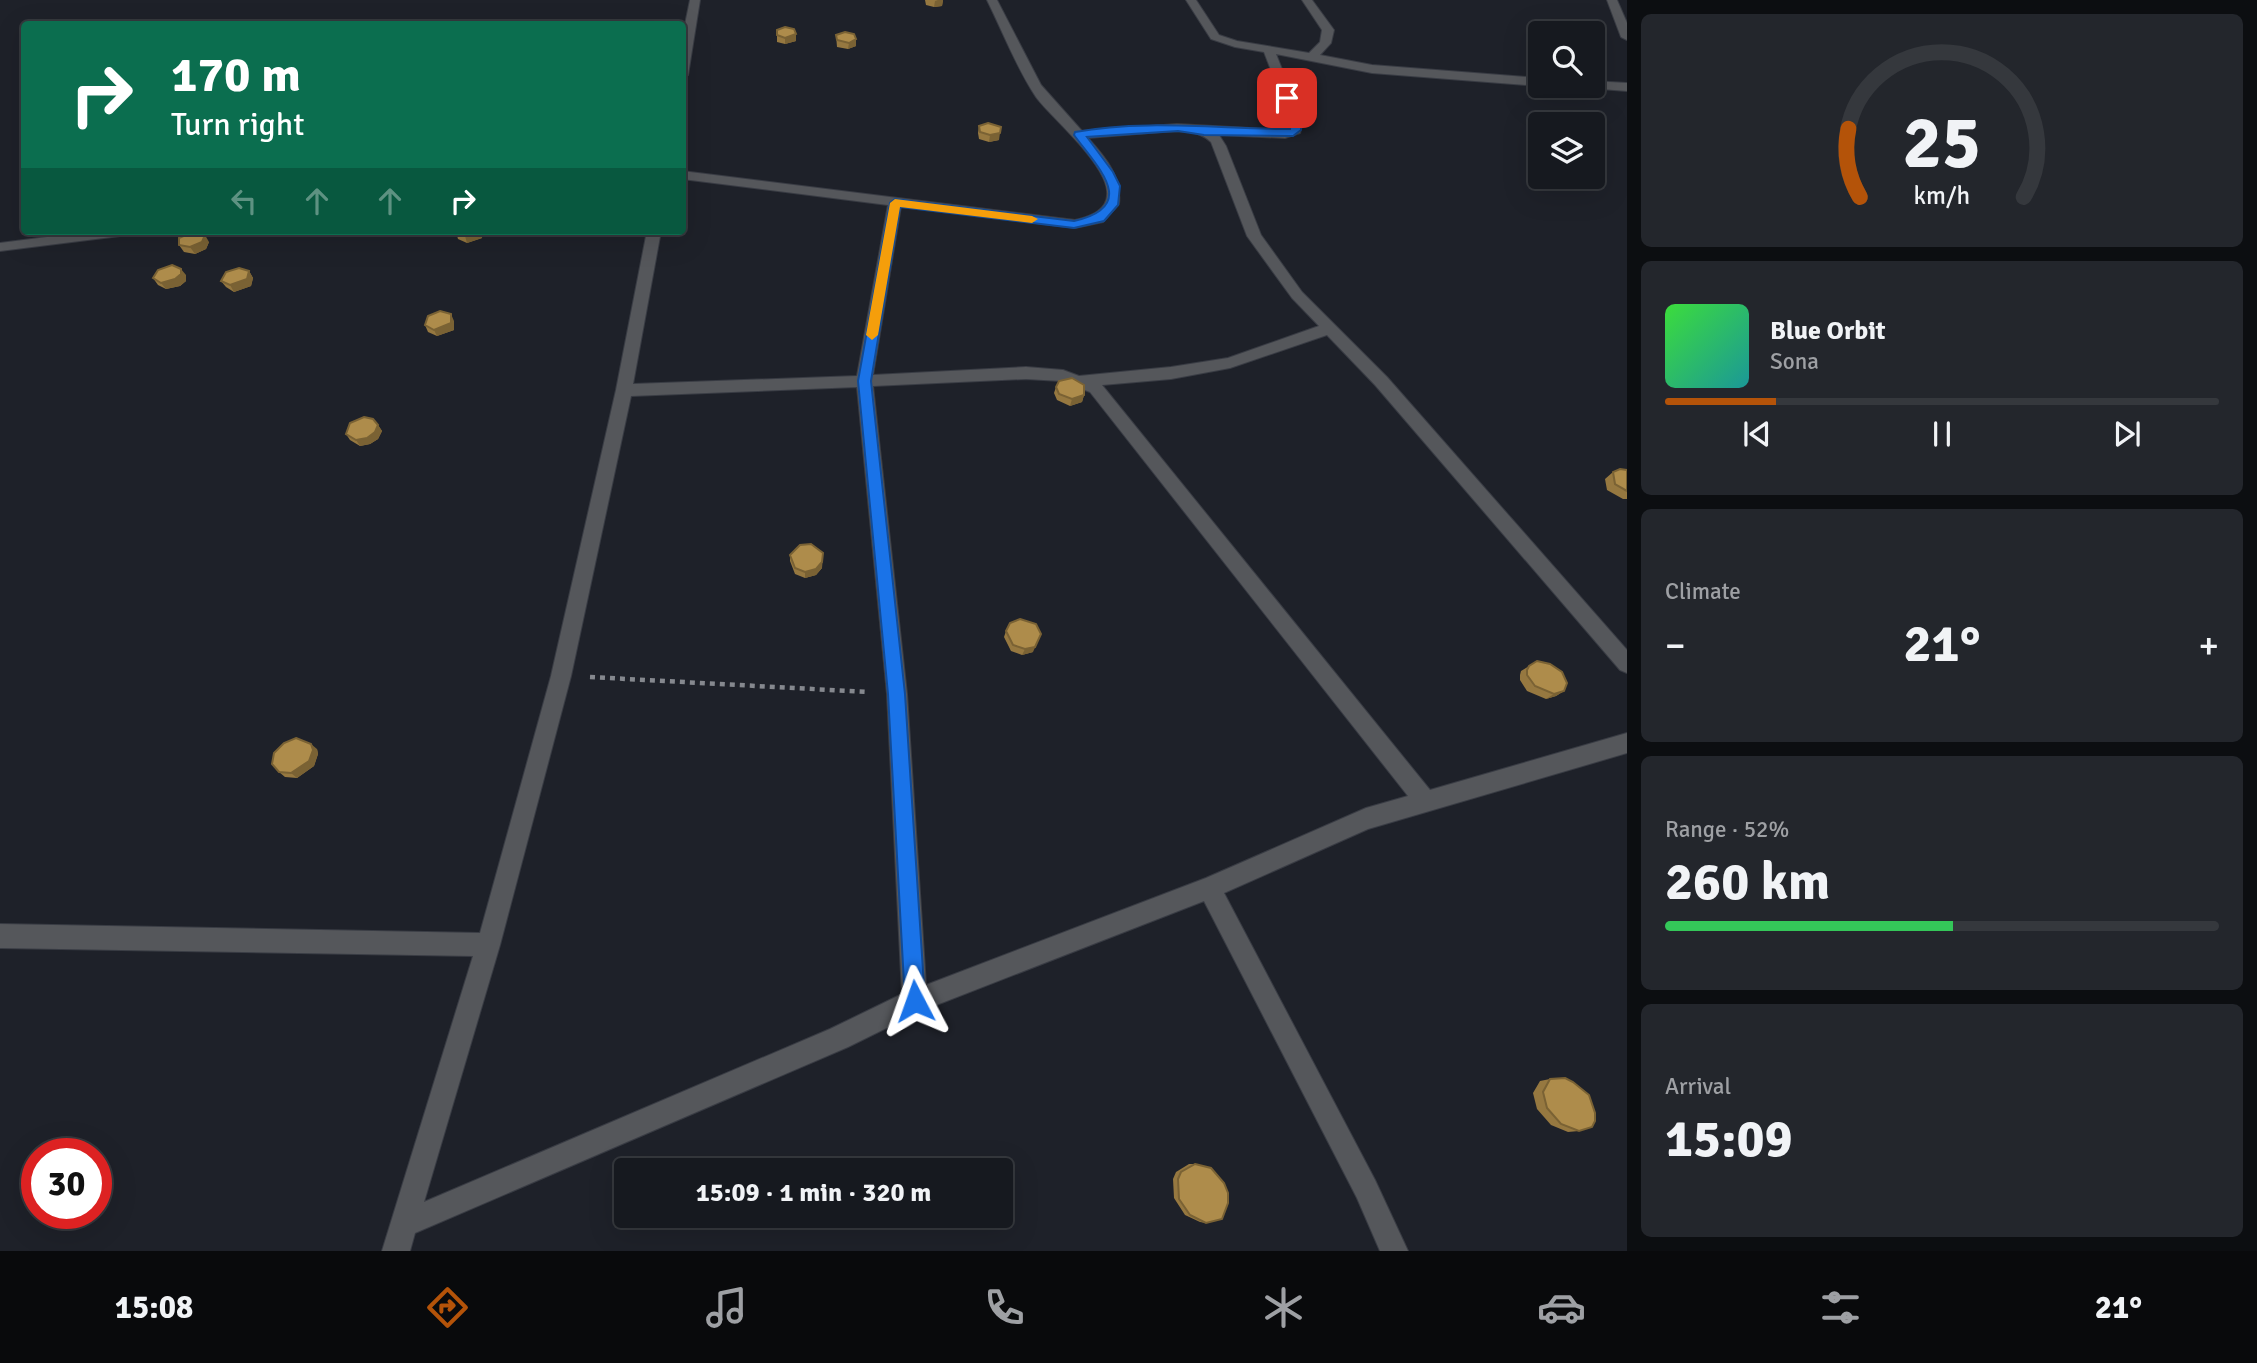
<!DOCTYPE html>
<html lang="en">
<head>
<meta charset="utf-8">
<style>
  :root { --surface:#16191f; --page:#23262c; --text:#f1f3f6; --muted:#9ea0a4; --line:#35383d; --accent:#b45309 }
  body { margin:0; font-family:Signika,sans-serif; background:var(--page); color:var(--text); height:100vh; display:flex; flex-direction:column; font-size:26px; white-space:nowrap }
  * { box-sizing:border-box; margin:0 }
  p { font-size:23px; color:var(--muted) }
  .icon { flex:none; width:38px; height:38px; fill:none; stroke:currentColor; stroke-width:2; stroke-linecap:round; stroke-linejoin:round }
  .map { position:relative; flex:1; overflow:hidden }
  .panel { display:flex; flex-direction:column; gap:14px; padding:14px; background:#0c0e11; width:630px }
  .panel>* { flex:none }
  .guide { position:absolute; left:21px; top:21px; width:665px; height:214px; border-radius:7px; box-shadow:0 7px 28px #0002,0 0 0 2px var(--line); background:#0b6e4f; color:#fff; overflow:hidden }
  .buttons { position:absolute; left:1528px; top:21px; display:grid; gap:14px }
  .buttons a { display:grid; place-items:center; width:77px; height:77px; border-radius:7px; background:var(--surface); box-shadow:0 7px 28px #0002,0 0 0 2px var(--line); font-size:35px }
  .speed { position:absolute; left:21px; top:1138px; display:flex; gap:14px; font-size:35px; font-weight:700; text-align:center }
  .speed>* { display:grid; place-content:center; width:91px; height:91px; border-radius:50%; background:var(--surface); box-shadow:0 7px 28px #0002,0 0 0 2px var(--line); line-height:1 }
  .speed .limit { border:10px solid #d22; background:#fff; color:#111 }
  .pin { position:absolute; display:grid; place-items:center; width:60px; height:60px; color:#fff; margin:-30px; border-radius:14px; box-shadow:0 4px 10px #0006 }
  .me { position:absolute; width:77px; margin:-38px; rotate:356deg; stroke-linejoin:round; filter:drop-shadow(0 0 5px #0008) }
  .turn { display:flex; align-items:center; gap:24px; height:147px; padding:0 35px; font-size:32px }
  .turn .icon { width:91px; height:91px; stroke-width:2.5 }
  .turn b { display:block; font-size:49px; line-height:60px }
  .lanes { display:flex; align-items:center; height:66px; padding:0 35px; background:#0003; justify-content:center; gap:35px; direction:ltr }
  .lanes .off { opacity:.35 }
  .big { font-size:52px; font-weight:700; line-height:1.1 }
  .panel .tile { flex:1; display:flex; flex-direction:column; justify-content:center; gap:10px; min-width:0; padding:0 24px; border-radius:10px; background:var(--page) }
  .panel .dial { align-items:center; gap:0 }
  .dial svg { height:182px; overflow:visible; fill:none; stroke:var(--line); stroke-width:7; stroke-linecap:round; text-anchor:middle }
  .dial text { fill:var(--text); stroke:none }
  .song { display:flex; align-items:center; gap:21px }
  .cover { width:84px; height:84px; border-radius:10px; background:linear-gradient(135deg,hsl(120 70% 55%),hsl(180 70% 35%)) }
  .played { height:7px; border-radius:4px; background:linear-gradient(90deg,var(--accent) 20%,var(--line) 20%) }
  .keys { display:flex; justify-content:space-around; direction:ltr }
  .heat { display:flex; justify-content:space-between; align-items:center; font-size:38px; direction:ltr }
  .charge { height:10px; border-radius:5px; background:linear-gradient(90deg,#34c759 52%,var(--line) 0) }
  .trip { position:absolute; left:614px; top:1158px; width:399px; height:70px; border-radius:7px; background:var(--surface); box-shadow:0 7px 28px #0002,0 0 0 2px var(--line); font-weight:700; line-height:70px; text-align:center }
  .tabs { display:flex; height:112px; justify-content:space-around; align-items:center; background:#090a0c; color:var(--muted) }
  .tabs .icon { width:49px; height:49px }
  .tabs .active { color:var(--accent) }
  .tabs b { font-size:32px; color:var(--text) }
  main { display:flex; flex:1; min-height:0 }
  .map>svg:first-child { display:block }
  .lines { fill:none; stroke-linecap:round; stroke-linejoin:round }
  .minor-casing { stroke:#393c44; stroke-width:2 }
  .path { stroke:#85888e; stroke-width:4.5; stroke-dasharray:5 5; stroke-linecap:butt }
  .minor { fill:#55575b; fill-rule:evenodd }
  .wall { fill:#967840 }
  .shaded-wall { fill:#7a6234 }
  .building { fill:#ae8c4b; stroke:#7a6234; stroke-width:2 }
  .route { fill:#1a73e8; stroke:#114b97; stroke-width:2 }
  .slow { fill:#f59e0b }
</style>
</head>
<body>
<main>
<div class="map">
<svg width="1627" height="1251" viewBox="0 0 1627 1251">
  <rect width="100%" height="100%" fill="#1e2129"/>
  <g class="lines">
    <defs>
      <path id="minor" d="M690 0H700L688 75 682 78V39Z
        M987 0H997L1041 85 1082 131 1177 124 1284 130 1290 128 1291 122 1264 52 1235 47 1211 39 1186 0H1196L1219 35 1237 41 1309 53 1320 42 1322 30 1302 0H1312L1334 30 1331 43 1320 55 1372 65 1540 78V86L1372 73 1276 54 1303 122 1300 133 1285 138 1219 135 1226 146 1261 235 1302 292 1387 377 1627 650V673L1620 670 1375 385 1327 335 1230 368 1171 379 1102 385 1430 790 1627 733V753L1368 829 1224 893 1375 1180 1408 1251H1380L1357 1198 1204 901 921 1011 848 1047 415 1233 410 1251H382L473 956 0 948V924L480 933 551 676 616 390 647 231H661L633 384 857 376 888 205 682 179V171L1075 220C1158 203 1057 126 1036 97 1016 67 1003 32 987 0ZM1161 132C1178 131 1198 129 1211 142L1247 236 1292 298 1319 326 1228 358 1171 367 1079 376 1063 370 1026 367 873 375 901 206 1075 228 1103 222 1119 204C1122 177 1106 158 1088 138ZM1026 379 1061 381 1090 392 1408 796 1366 808 1206 878 926 985 907 694 873 386ZM857 387 887 694 902 994 830 1029 424 1202 500 945 571 676 631 396Z
        M1607 0H1617L1627 23V40L1621 37Z
        M1592 81 1627 83V91L1588 88 1587 86H1592Z
        M94 231H135L128 235 0 251V243Z"/>
    </defs>
    <!-- minor casing -->
    <use href="#minor" class="minor-casing"/>
    <!-- path -->
    <path class="path" d="M590 677 868 692"/>
    <!-- minor -->
    <use href="#minor" class="minor"/>
  </g>
  <!-- wall -->
  <path class="wall" d="M925 0H943L942 6 934 7 926 5Z
    M777 30 796 41 785 44 777 42Z
    M836 35 856 46 848 49 837 47Z
    M979 126 999 140 989 142 979 139 978 133Z
    M456 232 482 238 467 243 458 239Z
    M209 242 206 249 195 254 184 252 179 245Z
    M249 271 253 278 251 286 234 292 226 287 221 281Z
    M186 275V281L180 286 166 289 158 285 153 278Z
    M454 321V330L437 336 428 332 425 325Z
    M1056 387 1084 395 1082 402 1070 406 1057 400 1054 393Z
    M378 425 382 431 378 439 370 444 360 446 350 440 346 434Z
    M1627 470V499H1623L1607 490 1605 479 1613 472Z
    M823 553 822 568 816 575 805 578 795 574 790 561V555Z
    M1006 631 1033 652 1022 655 1011 651 1004 637Z
    M1529 666 1564 691 1556 696 1546 699 1527 691 1520 680V675L1521 671Z
    M317 749 318 754 314 766 297 778 285 777 279 772Z
    M1550 1079 1579 1131 1568 1132 1551 1125 1537 1109 1533 1093 1540 1081Z
    M1189 1164H1195L1206 1223 1200 1222 1185 1215 1174 1198 1173 1179 1176 1172Z"/>
  <!-- shaded-wall -->
  <path class="shaded-wall" d="M938 0H943L942 6 934 7 935 1Z
    M796 34V41L785 44V38Z
    M856 39V46L848 49 849 43Z
    M1000 133 999 140 989 142 990 135Z
    M480 231H483L482 238 467 243 465 236Z
    M205 235 209 242 206 249 195 254 190 247Z
    M181 269 186 275V281L180 286 166 289 161 283Z
    M249 271 253 278 251 286 234 292 230 285Z
    M451 314 454 321V330L437 336 434 330Z
    M1084 395 1082 402 1070 406 1072 399Z
    M378 425 382 431 378 439 370 444 360 446 356 440Z
    M822 562V568L816 575 805 578V572Z
    M1041 634 1033 652 1022 655 1025 649Z
    M1564 691 1556 696 1546 699 1554 694Z
    M311 744 317 749 318 754 314 766 297 778 291 773Z"/>
  <!-- building -->
  <path class="building" d="M785 27 794 29 796 34 785 38 777 35V30Z
    M845 32 854 34 856 39 849 43 837 40 836 35Z
    M988 123 1001 127 1000 133 990 135 980 132 979 126Z
    M195 231 205 235 202 242 190 247 179 245V238Z
    M456 231H480L465 236 456 232Z
    M172 265 181 269V274L175 279 161 283 153 278 158 270Z
    M239 268 249 271 247 279 230 285 221 281 226 272Z
    M440 311 451 314V323L434 330 425 325 428 316Z
    M1072 378 1084 385V395L1072 399 1059 394 1056 387 1059 381Z
    M364 417 373 419 378 425 375 432 367 438 356 440 346 434 350 423Z
    M1620 469 1627 470V491L1615 484 1613 472Z
    M811 544 823 553 822 562 816 569 805 572 795 568 790 555 800 545Z
    M1020 619 1036 624 1041 634 1035 647 1025 649 1013 645 1006 631 1010 623Z
    M1537 661 1550 664 1562 672 1567 683 1564 691 1554 694 1535 686 1527 675V670L1529 666Z
    M296 738 311 744 313 750 309 761 291 773 279 772 272 764 274 753 284 743Z
    M1565 1078 1573 1082 1589 1095 1595 1113V1121L1592 1127 1579 1131 1561 1124 1547 1108 1543 1092 1550 1079Z
    M1195 1164 1211 1168 1224 1183 1228 1193V1203L1222 1219 1206 1223 1190 1215 1179 1199 1178 1179 1181 1172Z"/>
  <!-- route -->
  <path class="route" d="M1287 95C1297 100 1302 119 1301 130L1293 136 1204 135 1178 131 1087 137 1113 172 1120 186 1118 205 1104 221 1074 228 900 207 871 381 905 694 925 1001 922 1008 915 1011 908 1008 905 1001 888 694 858 381 890 203 895 199 1074 221C1140 206 1097 167 1074 135L1075 132C1143 119 1222 129 1290 129L1291 122 1282 98Z"/>
  <!-- slow -->
  <path class="slow" d="M895 199 1032 216 1038 219 1032 223 900 207 878 335 872 340 866 335 890 203Z"/>
</svg>
<div class="buttons">
<a><svg class="icon" aria-label="search" viewBox="0 0 24 24"><circle cx="10" cy="10" r="6"/><path d="M15 15l6 6"/></svg></a>
<a><svg class="icon" aria-label="layers" viewBox="0 0 24 24"><path d="M12 4l9 5-9 5-9-5zM3 14l9 5 9-5"/></svg></a>
</div>
<div class="speed"><div class="limit">30</div></div>
<div class="pin" style="left:1287px;top:98px;background:#d93025"><svg class="icon" aria-label="arrive" viewBox="0 0 24 24"><path d="M6 21V4h12l-3 4 3 4H6"/></svg></div>
<svg class="me" style="left:915px;top:1001px" viewBox="-20 -20 40 40"><path d="M0-17L14 15 0 8-14 15z" fill="#1a73e8" stroke="#fff" stroke-width="4"/></svg>
<div class="trip">15:09 · 1 min · 320 m</div>
<div class="guide">
<div class="turn"><svg class="icon" aria-label="right" viewBox="0 0 24 24"><path d="M7 20v-9h11M14 6l5 5-5 5"/></svg><div><b>170 m</b>Turn right</div></div>
<div class="lanes"><svg class="icon off" aria-label="left" viewBox="0 0 24 24"><path d="M17 20v-9H6M10 6l-5 5 5 5"/></svg><svg class="icon off" aria-label="ahead" viewBox="0 0 24 24"><path d="M12 20V5M6 11l6-6 6 6"/></svg><svg class="icon off" aria-label="ahead" viewBox="0 0 24 24"><path d="M12 20V5M6 11l6-6 6 6"/></svg><svg class="icon" aria-label="right" viewBox="0 0 24 24"><path d="M7 20v-9h11M14 6l5 5-5 5"/></svg></div>
</div>
</div>
<section class="panel">
<div class="tile dial"><svg viewBox="0 0 100 80">
<path d="M14 69A42 42 0 1 1 86 69"/>
<path d="M14 69A42 42 0 0 1 9 39" stroke="#b45309"/>
<text x="50" y="56" font-size="32" font-weight="700">25</text>
<text x="50" y="72" font-size="11">km/h</text>
</svg></div>
<div class="tile">
<div class="song"><i class="cover"></i><div><b>Blue Orbit</b><p>Sona</p></div></div>
<div class="played"></div>
<div class="keys"><svg class="icon" aria-label="previous" viewBox="0 0 24 24"><path d="M18 5L8 12l10 7zM5 5v14"/></svg><svg class="icon" aria-label="pause" viewBox="0 0 24 24"><path d="M8 5v14M16 5v14"/></svg><svg class="icon" aria-label="next" viewBox="0 0 24 24"><path d="M6 5l10 7-10 7zM19 5v14"/></svg></div>
</div>
<div class="tile"><p>Climate</p>
<div class="heat"><a>−</a><b class="big">21°</b><a>+</a></div>
</div>
<div class="tile"><p>Range · 52%</p><b class="big">260 km</b><div class="charge"></div></div>
<div class="tile"><p>Arrival</p><b class="big">15:09</b></div>
</section>
</main>
<nav class="tabs">
<b>15:08</b>
<svg class="icon active" aria-label="directions" viewBox="0 0 24 24"><path d="M12 3l9 9-9 9-9-9zM9 14v-3h6M13 9l2 2-2 2"/></svg>
<svg class="icon" aria-label="music" viewBox="0 0 24 24"><path d="M9 18V5l10-2v13"/><circle cx="6" cy="18" r="3"/><circle cx="16" cy="16" r="3"/></svg>
<svg class="icon" aria-label="phone" viewBox="0 0 24 24"><path d="M5 4h4l2 5-3 2q2 4 5 5l2-3 5 2v4C11 20 4 13 5 4z"/></svg>
<svg class="icon" aria-label="climate" viewBox="0 0 24 24"><path d="M12 3v18M4 7l16 10M4 17L20 7"/></svg>
<svg class="icon" aria-label="car" viewBox="0 0 24 24"><path d="M5 17H2v-5l4-1 3-4h7l3 4 3 1v5h-3M9 17h6M6 11h13"/><circle cx="7" cy="17" r="2"/><circle cx="17" cy="17" r="2"/></svg>
<svg class="icon" aria-label="filters" viewBox="0 0 24 24"><path d="M4 7h16M4 17h16"/><circle cx="9" cy="7" r="2"/><circle cx="15" cy="17" r="2"/></svg>
<b>21°</b>
</nav>
</body>
</html>
